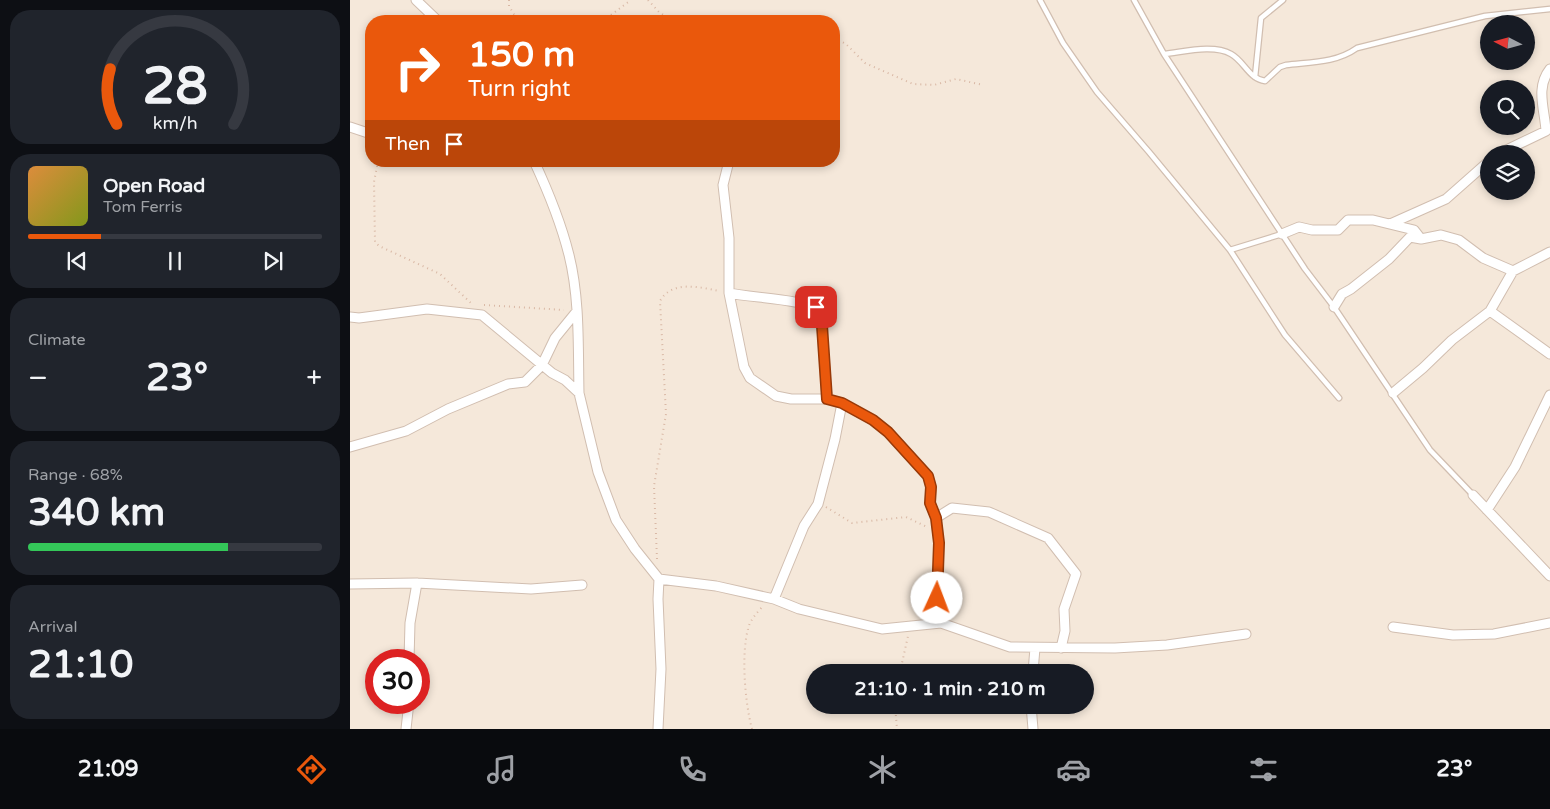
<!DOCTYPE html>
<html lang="en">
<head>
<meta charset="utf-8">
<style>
  :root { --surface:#171b24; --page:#20242c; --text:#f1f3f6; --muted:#9ea1a6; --line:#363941; --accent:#ea580c }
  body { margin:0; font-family:"Varela Round",sans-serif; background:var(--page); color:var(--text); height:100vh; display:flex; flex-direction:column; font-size:19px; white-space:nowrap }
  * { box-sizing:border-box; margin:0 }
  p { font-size:16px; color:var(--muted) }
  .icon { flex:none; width:28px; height:28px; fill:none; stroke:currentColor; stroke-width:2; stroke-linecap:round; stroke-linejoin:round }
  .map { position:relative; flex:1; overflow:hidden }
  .sheet { display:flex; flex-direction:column; gap:10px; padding:10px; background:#0d0f14; width:350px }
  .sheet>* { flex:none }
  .hud { position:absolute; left:15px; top:15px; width:475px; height:152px; border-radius:20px; box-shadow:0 2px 8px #0003; background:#ea580c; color:#fff; overflow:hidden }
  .needle { width:32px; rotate:276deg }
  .fabs { position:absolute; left:1130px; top:15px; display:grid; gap:10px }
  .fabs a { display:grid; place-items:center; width:55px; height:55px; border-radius:50%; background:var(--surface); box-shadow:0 2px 8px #0003; font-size:25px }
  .speed { position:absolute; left:15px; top:649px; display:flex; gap:10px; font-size:25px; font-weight:700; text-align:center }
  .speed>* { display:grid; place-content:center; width:65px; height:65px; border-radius:50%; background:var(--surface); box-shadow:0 2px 8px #0003; line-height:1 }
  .speed .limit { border:8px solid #d22; background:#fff; color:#111 }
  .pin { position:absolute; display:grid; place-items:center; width:42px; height:42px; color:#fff; margin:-21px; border-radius:10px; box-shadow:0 2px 8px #0006 }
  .me { position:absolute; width:55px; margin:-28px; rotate:2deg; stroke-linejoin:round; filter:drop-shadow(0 0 4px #0008) }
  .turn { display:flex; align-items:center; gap:18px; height:105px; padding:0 20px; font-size:22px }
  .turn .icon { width:65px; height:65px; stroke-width:2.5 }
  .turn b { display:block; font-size:35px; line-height:42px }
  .then { display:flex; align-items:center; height:48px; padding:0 20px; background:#0003; gap:10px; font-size:19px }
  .big { font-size:38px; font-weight:700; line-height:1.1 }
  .sheet .tile { flex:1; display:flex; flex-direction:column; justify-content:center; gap:8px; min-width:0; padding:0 18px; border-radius:20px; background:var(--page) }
  .sheet .dial { align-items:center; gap:0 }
  .dial svg { height:130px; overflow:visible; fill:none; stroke:var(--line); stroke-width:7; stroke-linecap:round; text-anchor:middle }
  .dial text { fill:var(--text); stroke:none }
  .song { display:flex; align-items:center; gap:15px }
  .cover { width:60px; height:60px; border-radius:8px; background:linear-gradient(135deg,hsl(30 70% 55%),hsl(70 70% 35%)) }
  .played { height:5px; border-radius:2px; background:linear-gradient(90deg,var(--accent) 25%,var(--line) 25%) }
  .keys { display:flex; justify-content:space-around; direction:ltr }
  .heat { display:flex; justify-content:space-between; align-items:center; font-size:28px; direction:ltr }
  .charge { height:8px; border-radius:4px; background:linear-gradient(90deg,#34c759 68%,var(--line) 0) }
  .trip { position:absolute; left:456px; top:664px; width:288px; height:50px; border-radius:25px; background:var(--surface); box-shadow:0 2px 8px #0003; font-weight:700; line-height:50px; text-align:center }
  .dock { display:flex; height:80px; justify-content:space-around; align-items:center; background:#090b0e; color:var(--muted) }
  .dock .icon { width:35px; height:35px }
  .dock .active { color:var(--accent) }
  .dock b { font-size:22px; color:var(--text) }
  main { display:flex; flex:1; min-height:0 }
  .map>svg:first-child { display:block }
  .residential { fill:#f5e8da; fill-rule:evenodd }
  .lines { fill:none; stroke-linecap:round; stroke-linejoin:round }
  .lane-casing { stroke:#d1beb0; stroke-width:7 }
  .street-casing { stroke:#d1beb0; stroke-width:11 }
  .path { stroke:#d9b8a5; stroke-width:2; stroke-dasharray:1 4; stroke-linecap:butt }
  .lane { stroke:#fff; stroke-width:4.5 }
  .street { stroke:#fff; stroke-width:9 }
  .route-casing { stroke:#983908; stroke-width:12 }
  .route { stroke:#ea580c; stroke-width:9 }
</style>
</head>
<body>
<main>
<section class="sheet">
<div class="tile dial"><svg viewBox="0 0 100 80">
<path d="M14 69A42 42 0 1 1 86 69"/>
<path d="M14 69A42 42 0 0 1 10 35" stroke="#ea580c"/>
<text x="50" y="56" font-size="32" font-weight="700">28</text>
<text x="50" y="72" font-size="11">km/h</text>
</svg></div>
<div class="tile">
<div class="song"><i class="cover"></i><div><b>Open Road</b><p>Tom Ferris</p></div></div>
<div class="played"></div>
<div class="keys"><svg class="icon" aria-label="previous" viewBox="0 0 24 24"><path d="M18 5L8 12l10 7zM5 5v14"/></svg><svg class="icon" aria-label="pause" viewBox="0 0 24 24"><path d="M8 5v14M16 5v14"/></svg><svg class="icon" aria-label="next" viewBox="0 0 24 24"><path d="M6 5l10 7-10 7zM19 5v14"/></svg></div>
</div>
<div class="tile"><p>Climate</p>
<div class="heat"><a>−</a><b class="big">23°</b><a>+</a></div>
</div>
<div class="tile"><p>Range · 68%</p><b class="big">340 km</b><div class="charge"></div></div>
<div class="tile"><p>Arrival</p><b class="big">21:10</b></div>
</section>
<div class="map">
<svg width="1200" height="729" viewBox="0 0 1200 729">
  <rect width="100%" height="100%" fill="#fdf6ec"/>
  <!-- residential -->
  <path class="residential" d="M0 0H1200V729H0ZM21 21H484V161H21ZM1139 24H1176V61H1139ZM1139 89H1176V126H1139ZM1139 154H1176V191H1139ZM26 660H69V702H26ZM465 672H735V705H465Z"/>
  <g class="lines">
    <defs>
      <path id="lane" d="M690 0 713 43 747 92 799 152 880 250 932 234
        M784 0 814 54 955 269 984 307 1080 450 1123 495
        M814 54C834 52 863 44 881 54 894 61 899 79 915 81L930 67 936 65C961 62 986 63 1007 48L1135 16 1200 9
        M905 77 911 18 933 0
        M880 250 935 335 989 398"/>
      <path id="street" d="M66 0 88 21
        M0 127 21 134
        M1148 154 1196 131C1195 110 1185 88 1200 69
        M184 161C198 191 211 223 219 255 230 299 228 348 229 393
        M379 161 373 185 379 238V293L394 367 400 378 426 396 441 399H477L492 403 523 420 538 432 578 476 581 487 580 503 586 518 589 543 587 598 591 623
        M1040 224 1096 199 1139 161
        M932 234 949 227 962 230H988L998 220H1023L1064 230 1071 239
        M379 293C402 298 456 299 471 311L477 399
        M984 307 992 294 1001 289 1039 259 1060 237 1071 239 1091 235 1109 240 1133 258 1163 271 1200 252
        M1140 311 1200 354
        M0 317 9 318 77 309 132 315 202 373 215 380 229 393 248 472 266 520 285 549 309 579 366 586 424 599 449 609 532 629 591 623 660 647 765 648 817 645 896 634
        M1043 393 1073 368 1102 340 1140 311 1163 271
        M0 447 56 431 98 409 158 384 175 382 192 365 205 338 227 311
        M1123 495 1200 576
        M1137 510 1165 467 1200 395
        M586 518 602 508 639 512 698 538 726 574 714 609 715 631 711 648
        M0 584 67 583 181 589 232 585
        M424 599 454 526 468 504 485 439 492 403
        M1043 627 1103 635 1144 634 1200 623
        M59 660 60 623 67 583
        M683 672 685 648
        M681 705 683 729
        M56 729 59 702
        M308 729 311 669 308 599 309 579"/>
    </defs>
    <!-- lane casing -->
    <use href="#lane" class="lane-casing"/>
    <!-- street casing -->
    <use href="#street" class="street-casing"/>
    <!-- path -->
    <path class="path" d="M159 0V6L168 21
      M298 0 309 12 322 21
      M253 21 281 0
      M484 38 496 44 515 63 563 84 584 85 606 79 633 85
      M28 161 24 182 25 242 29 246 90 274 122 304
      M134 305 214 310
      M476 507 502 523 556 517 577 527
      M307 559 304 486 316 414 310 301C322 280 349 287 369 291
      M550 672 558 636
      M545 705 547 729
      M402 729C395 703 391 655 398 629 400 620 406 614 412 607"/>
    <!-- lane -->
    <use href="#lane" class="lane"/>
    <!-- street -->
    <use href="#street" class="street"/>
  </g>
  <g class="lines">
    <defs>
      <path id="route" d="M466 307 471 311 477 399 492 403 523 420 538 432 578 476 581 487 580 503 586 518 589 543 587 598"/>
    </defs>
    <!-- route casing -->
    <use href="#route" class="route-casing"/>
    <!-- route -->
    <use href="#route" class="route"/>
  </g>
</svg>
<div class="fabs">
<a><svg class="needle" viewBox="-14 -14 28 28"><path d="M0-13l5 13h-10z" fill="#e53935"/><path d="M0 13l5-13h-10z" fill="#9ea1a6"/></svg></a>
<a><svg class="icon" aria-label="search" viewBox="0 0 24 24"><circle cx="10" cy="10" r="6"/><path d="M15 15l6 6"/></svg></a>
<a><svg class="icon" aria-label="layers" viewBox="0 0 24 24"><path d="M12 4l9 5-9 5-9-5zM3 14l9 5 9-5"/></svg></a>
</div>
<div class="speed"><div class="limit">30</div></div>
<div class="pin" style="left:466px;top:307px;background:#d93025"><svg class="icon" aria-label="arrive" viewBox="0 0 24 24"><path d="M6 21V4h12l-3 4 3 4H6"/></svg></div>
<svg class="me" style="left:587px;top:598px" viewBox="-20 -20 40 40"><circle r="19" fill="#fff"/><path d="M0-13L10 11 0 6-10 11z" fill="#ea580c"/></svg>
<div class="trip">21:10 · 1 min · 210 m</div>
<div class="hud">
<div class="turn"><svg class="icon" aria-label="right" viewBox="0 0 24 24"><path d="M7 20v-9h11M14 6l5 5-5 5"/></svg><div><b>150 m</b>Turn right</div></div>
<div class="then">Then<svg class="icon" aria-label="arrive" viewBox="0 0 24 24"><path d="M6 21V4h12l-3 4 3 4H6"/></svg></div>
</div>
</div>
</main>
<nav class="dock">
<b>21:09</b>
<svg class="icon active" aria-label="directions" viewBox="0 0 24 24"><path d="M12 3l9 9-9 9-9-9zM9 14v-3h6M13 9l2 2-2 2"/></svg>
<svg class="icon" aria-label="music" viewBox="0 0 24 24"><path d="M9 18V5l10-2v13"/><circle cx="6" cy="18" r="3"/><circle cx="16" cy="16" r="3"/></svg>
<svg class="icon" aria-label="phone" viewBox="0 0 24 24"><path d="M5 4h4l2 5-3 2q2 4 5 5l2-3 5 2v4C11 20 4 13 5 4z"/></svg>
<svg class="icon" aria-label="climate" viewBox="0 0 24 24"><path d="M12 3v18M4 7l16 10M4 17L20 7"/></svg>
<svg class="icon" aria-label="car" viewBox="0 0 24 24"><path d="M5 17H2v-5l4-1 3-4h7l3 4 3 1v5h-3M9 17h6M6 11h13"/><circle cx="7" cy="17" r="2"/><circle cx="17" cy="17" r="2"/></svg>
<svg class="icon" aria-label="filters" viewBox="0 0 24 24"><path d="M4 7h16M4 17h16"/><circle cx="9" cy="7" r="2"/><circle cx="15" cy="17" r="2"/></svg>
<b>23°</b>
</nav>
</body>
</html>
